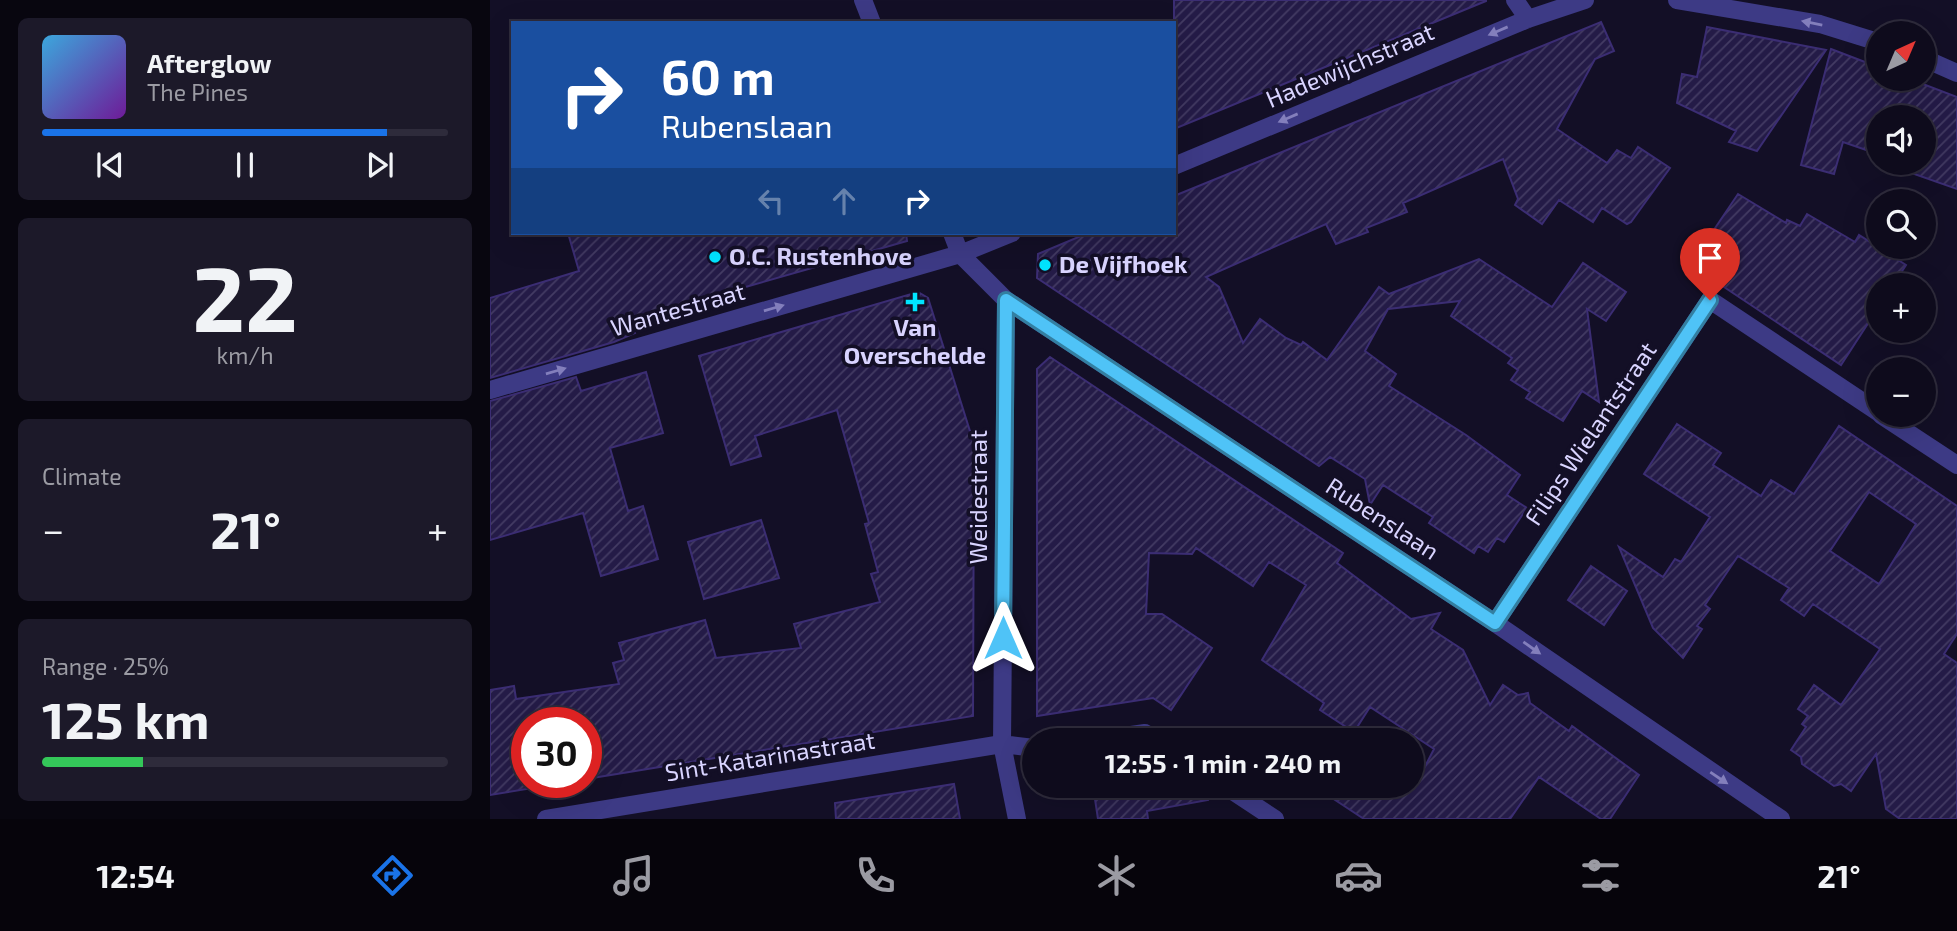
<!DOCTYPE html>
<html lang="en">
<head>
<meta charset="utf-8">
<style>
  :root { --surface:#0e0b1c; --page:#1c1929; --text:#f1f3f6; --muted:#9b9ba3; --line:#2e2b3b; --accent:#1a73e8 }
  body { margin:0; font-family:"Exo 2",sans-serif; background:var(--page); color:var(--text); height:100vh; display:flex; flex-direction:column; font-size:26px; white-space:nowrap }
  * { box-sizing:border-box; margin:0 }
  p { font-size:23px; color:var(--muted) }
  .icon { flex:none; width:38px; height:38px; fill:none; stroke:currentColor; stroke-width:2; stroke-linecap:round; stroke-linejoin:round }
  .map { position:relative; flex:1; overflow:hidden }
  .side { display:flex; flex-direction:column; gap:18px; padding:18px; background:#08060f; width:490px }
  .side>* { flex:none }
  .hud { position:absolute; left:21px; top:21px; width:665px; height:214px; border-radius:0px; box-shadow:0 7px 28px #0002,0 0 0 2px var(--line); background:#1a4fa0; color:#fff; overflow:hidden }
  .needle { width:46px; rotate:44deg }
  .tools { position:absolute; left:1376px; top:21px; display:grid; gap:14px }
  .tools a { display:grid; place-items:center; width:70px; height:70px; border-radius:50%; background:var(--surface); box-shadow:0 7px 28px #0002,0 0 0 2px var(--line); font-size:35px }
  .speed { position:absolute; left:21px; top:707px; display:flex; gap:14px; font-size:35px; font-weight:700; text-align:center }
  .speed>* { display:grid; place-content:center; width:91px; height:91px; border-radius:50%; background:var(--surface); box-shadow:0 7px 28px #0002,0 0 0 2px var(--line); line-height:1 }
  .speed .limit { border:10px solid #d22; background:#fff; color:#111 }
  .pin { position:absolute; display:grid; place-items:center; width:60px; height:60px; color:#fff; margin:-72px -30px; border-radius:50% 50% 50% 0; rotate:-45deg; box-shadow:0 0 7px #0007 }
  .pin .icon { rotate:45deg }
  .me { position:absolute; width:77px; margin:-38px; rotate:0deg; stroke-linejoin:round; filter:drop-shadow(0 0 5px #0008) }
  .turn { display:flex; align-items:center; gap:24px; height:147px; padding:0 35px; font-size:32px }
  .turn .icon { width:91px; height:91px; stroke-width:2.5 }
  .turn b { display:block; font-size:49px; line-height:60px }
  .lanes { display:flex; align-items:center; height:66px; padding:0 35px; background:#0003; justify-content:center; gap:35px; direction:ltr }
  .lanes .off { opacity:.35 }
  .big { font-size:52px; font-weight:700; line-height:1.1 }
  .side .widget { flex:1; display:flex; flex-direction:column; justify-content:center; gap:10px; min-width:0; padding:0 24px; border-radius:10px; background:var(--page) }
  .side .dial { align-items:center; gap:0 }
  .dial b { font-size:91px; line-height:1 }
  .song { display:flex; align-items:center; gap:21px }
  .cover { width:84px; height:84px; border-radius:10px; background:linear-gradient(135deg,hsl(200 70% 55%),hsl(280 70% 35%)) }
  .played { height:7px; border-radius:4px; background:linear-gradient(90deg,var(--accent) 85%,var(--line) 85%) }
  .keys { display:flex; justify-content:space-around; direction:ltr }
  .heat { display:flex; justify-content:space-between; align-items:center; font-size:38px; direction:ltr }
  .charge { height:10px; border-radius:5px; background:linear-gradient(90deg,#34c759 25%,var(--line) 0) }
  .trip { position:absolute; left:532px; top:728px; width:402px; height:70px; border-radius:35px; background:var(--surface); box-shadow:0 7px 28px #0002,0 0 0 2px var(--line); font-weight:700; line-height:70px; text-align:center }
  .tab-bar { display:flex; height:112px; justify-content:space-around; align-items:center; background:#06040b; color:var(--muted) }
  .tab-bar .icon { width:49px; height:49px }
  .tab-bar .selected { color:var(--accent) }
  .tab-bar b { font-size:32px; color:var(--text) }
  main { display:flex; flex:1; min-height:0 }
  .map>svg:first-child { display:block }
  .building { fill:url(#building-hatch); stroke:#3b2d73; stroke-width:2; fill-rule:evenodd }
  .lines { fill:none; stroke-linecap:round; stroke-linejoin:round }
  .street { stroke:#3d3a85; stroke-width:18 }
  .oneway { fill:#837fbc }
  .route-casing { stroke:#337fa1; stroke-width:18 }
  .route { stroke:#4fc3f7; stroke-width:12 }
  .poi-dot { fill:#00e5ff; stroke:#130f26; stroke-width:2.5 }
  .labels { text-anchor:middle; stroke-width:7; stroke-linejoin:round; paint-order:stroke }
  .street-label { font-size:24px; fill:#d9d4ff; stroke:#130f26 }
  .poi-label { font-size:24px; font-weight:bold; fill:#d9d4ff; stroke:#130f26; text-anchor:start }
</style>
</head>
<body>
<main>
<section class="side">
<div class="widget">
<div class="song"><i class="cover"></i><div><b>Afterglow</b><p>The Pines</p></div></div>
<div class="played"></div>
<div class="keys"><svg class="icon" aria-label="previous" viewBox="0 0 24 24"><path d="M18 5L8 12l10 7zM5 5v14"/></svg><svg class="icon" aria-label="pause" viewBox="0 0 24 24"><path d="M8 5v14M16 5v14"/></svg><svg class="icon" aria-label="next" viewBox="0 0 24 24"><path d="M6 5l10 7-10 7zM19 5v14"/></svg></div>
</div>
<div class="widget dial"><b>22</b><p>km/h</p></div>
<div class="widget"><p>Climate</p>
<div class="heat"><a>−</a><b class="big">21°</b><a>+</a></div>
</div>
<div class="widget"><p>Range · 25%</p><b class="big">125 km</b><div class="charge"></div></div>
</section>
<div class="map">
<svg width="1467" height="819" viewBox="0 0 1467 819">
  <defs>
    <pattern id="building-hatch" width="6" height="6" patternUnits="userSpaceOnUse" patternTransform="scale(1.75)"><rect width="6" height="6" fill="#241b47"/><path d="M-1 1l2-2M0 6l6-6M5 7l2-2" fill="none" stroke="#433b63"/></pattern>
  </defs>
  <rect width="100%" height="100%" fill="#130f26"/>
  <!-- building -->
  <path class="building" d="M684 0H996V1L684 129Z
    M1111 22 1124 51 1105 59 1067 129 1117 163 1127 150 1141 158 1148 147 1180 168 1141 222 1137 224 1112 208 1103 222 1069 200 1052 224 1025 205 1028 199 1013 159 913 203 917 212 876 228 878 232 846 244 836 224 716 277 729 287 753 343 770 319 796 338 811 345 813 342 837 360 889 287 899 294 989 259 1062 307 1093 263 1136 292 1116 321 1097 309 1109 402 1092 391 1073 421 1036 398 1040 392 1021 380 1028 370 1018 363 1022 358 961 316 970 301 898 309 875 351 906 374 899 386 976 435 1030 475 1017 495 1037 508 1014 542 1007 538 998 552 988 546 984 553 939 523 943 517 893 485 880 505 875 479 840 457 829 466 547 278 548 254 598 233H684V196Z
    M1217 27 1336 50 1267 151 1239 142 1246 131 1187 103 1192 74 1207 77Z
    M1341 49 1388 67V79H1420L1467 97V189L1413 170V163H1433V117H1388V154L1353 142 1344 174 1311 165Z
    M1248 194 1296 223 1297 220 1310 226 1317 214 1365 242 1369 235 1416 265 1403 285H1388V308L1351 365 1210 271 1220 255 1211 249Z
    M78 233H416L417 241 252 288 196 312 194 305 141 321 145 333 124 342 0 378V298L89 271Z
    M428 292 438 298 484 444 483 716 96 779V723H37V789L0 795V690L24 686 26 699 129 684 123 663 134 660 129 643 215 620 226 658 311 648 304 624 390 602 381 574 388 572 375 524 379 523 347 410 265 436 271 456 241 465 209 356Z
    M560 357 853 553 847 563 921 619 950 613 941 629 973 650 1000 705 1013 685 1028 695 1038 693 1040 703 1079 731 1082 726 1149 775 1120 819H1111L1049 777 1020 819H874L824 786H925L944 749 880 707 864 732 830 710 834 703 772 660 816 585 779 562 763 586 706 548 702 554 659 553 656 614H672L722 648 681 710 663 698 547 716V369Z
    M156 372 173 433 120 448 138 511 153 506 168 559 111 576 93 513 0 540V401L86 377 91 391Z
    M1187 424 1231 453 1223 465 1271 496 1281 480 1304 494 1349 426 1467 506V634L1454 654 1467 663V819H1410L1396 809 1386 754 1361 791 1351 784 1344 786 1312 764 1311 757 1301 750 1316 727 1312 724 1318 716 1308 709 1324 685 1351 705 1390 649 1323 604 1314 616 1291 600 1299 588 1248 556 1215 605 1220 609 1207 626 1212 629 1193 658 1163 628 1129 547 1173 577 1185 559 1191 562 1220 517 1154 474ZM1379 492 1426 524 1389 584 1340 551Z
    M271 520 289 578 214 599 198 542Z
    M1101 566 1137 591 1114 625 1078 600Z
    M464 784 470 819H346L345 803Z
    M603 786H716L718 800 657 811 658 819H608Z"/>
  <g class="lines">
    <!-- street -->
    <path class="street" d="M373 0 382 23
      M1025 0 1038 19
      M1187 0 1330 24 1388 42
      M1433 58 1467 73
      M684 166 1038 19 1095 0
      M462 233 470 254 516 300 1005 623 1291 819
      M516 300 512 744 527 819
      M0 390 470 254 522 233
      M1391 415 1467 465
      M1005 623 1220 300 1388 412
      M607 740 655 733 666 740
      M735 786 785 819
      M56 819 512 744 544 748"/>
  </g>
  <!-- one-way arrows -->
  <defs><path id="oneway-solid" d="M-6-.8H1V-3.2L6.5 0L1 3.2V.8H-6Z" transform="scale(1.75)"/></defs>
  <g class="oneway">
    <use href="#oneway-solid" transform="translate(1322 23) rotate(-169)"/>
    <use href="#oneway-solid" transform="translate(1008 31) rotate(157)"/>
    <use href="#oneway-solid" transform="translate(798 118) rotate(157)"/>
    <use href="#oneway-solid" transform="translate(284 308) rotate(-16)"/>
    <use href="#oneway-solid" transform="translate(66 371) rotate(-16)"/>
    <use href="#oneway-solid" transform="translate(1042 648) rotate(35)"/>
    <use href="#oneway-solid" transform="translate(1229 778) rotate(34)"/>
  </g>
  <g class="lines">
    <defs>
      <path id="route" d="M513 638 516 300 1005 623 1220 300"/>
    </defs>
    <!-- route casing -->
    <use href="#route" class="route-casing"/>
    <!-- route -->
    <use href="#route" class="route"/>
  </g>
  <!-- markers -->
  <g class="poi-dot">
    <circle cx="225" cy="257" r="7"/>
    <circle cx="555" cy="265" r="7"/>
    <path d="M421.5 291.5h7v7h7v7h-7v7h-7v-7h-7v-7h7z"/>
  </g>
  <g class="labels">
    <!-- street labels -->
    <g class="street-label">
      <text transform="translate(860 66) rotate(-23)" y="8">Hadewijchstraat</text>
      <text transform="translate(188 310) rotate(-16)" y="8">Wantestraat</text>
      <text transform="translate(1101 434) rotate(-56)" y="8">Filips Wielantstraat</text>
      <text transform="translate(489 497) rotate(-90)" y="8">Weidestraat</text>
      <text transform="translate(892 519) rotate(33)" y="8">Rubenslaan</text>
      <text transform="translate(280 757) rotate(-9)" y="8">Sint-Katarinastraat</text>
    </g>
    <!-- poi labels -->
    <g class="poi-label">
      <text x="239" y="265">O.C. Rustenhove</text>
      <text x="569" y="273">De Vijfhoek</text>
      <text x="425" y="336" text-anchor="middle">Van<tspan x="425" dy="28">Overschelde</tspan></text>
    </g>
  </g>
</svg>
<div class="tools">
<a><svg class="needle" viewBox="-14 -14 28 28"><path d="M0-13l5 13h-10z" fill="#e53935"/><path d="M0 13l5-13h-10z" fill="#9b9ba3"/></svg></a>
<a><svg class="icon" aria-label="sound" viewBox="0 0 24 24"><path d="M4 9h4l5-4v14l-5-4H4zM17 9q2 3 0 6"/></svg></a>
<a><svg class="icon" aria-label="search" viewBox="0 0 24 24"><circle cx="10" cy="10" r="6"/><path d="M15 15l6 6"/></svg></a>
<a>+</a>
<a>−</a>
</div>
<div class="speed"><div class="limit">30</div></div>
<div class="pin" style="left:1220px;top:300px;background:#d93025"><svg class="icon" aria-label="arrive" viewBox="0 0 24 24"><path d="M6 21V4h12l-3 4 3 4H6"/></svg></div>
<svg class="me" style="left:513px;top:638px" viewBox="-20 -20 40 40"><path d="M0-17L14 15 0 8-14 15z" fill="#4fc3f7" stroke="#fff" stroke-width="4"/></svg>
<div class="trip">12:55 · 1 min · 240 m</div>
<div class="hud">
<div class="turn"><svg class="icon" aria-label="right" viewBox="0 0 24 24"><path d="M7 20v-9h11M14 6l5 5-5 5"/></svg><div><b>60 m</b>Rubenslaan</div></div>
<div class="lanes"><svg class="icon off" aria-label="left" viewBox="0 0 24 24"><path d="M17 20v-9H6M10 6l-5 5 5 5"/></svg><svg class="icon off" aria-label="ahead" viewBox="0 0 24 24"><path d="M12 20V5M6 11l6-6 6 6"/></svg><svg class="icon" aria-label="right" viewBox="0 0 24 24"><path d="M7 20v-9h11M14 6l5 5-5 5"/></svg></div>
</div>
</div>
</main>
<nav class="tab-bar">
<b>12:54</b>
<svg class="icon selected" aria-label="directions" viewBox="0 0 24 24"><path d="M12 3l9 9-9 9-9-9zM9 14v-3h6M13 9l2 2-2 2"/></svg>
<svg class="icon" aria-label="music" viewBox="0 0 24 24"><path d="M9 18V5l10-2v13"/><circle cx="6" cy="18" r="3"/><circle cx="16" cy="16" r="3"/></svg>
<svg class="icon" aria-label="phone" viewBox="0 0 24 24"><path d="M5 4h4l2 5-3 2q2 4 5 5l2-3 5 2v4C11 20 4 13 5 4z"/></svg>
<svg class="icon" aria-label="climate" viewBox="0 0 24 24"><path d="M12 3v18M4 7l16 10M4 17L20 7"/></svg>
<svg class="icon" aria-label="car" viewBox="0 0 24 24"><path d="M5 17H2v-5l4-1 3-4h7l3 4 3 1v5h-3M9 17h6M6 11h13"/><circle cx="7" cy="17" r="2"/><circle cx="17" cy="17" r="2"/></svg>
<svg class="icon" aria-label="filters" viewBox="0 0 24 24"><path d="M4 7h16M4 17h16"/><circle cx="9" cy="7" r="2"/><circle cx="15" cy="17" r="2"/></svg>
<b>21°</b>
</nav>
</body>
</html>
